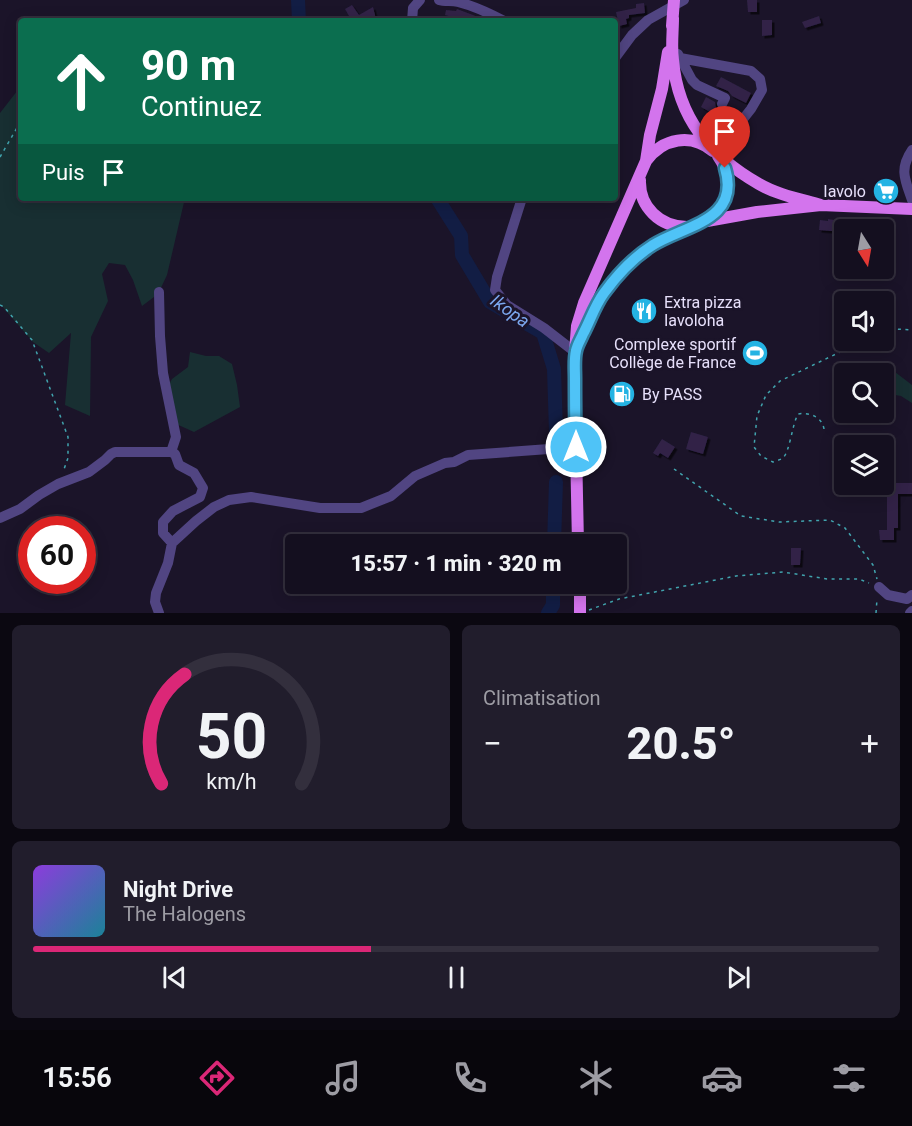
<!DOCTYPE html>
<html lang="fr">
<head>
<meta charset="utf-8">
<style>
  :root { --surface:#140f1f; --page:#211d2c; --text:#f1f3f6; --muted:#9d9ca4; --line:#332f3d; --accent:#db2777 }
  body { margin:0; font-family:Roboto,sans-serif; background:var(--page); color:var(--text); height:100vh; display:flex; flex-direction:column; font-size:22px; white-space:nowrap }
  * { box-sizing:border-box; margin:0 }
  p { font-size:20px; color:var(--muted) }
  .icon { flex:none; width:33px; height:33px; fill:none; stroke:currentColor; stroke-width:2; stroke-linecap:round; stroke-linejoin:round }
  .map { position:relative; height:613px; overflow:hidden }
  .details { display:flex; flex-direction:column; gap:12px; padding:12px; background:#0b0811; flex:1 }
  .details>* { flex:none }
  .banner { position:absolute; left:18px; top:18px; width:600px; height:183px; border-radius:6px; box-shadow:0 3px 15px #0003,0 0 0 2px var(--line); background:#0b6e4f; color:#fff; overflow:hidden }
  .needle { width:39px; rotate:169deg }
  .controls { position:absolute; left:834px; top:219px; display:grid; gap:12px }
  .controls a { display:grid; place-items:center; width:60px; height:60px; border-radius:6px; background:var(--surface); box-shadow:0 3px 15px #0003,0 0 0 2px var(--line); font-size:30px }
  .speed { position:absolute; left:18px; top:516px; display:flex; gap:12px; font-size:30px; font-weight:700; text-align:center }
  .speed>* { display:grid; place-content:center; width:78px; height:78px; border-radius:50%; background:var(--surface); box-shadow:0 3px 15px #0003,0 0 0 2px var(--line); line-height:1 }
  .speed .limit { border:9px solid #d22; background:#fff; color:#111 }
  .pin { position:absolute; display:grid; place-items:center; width:51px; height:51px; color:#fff; margin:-62px -26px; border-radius:50% 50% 50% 0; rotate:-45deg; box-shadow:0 0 6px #0007 }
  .pin .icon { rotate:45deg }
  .me { position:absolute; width:66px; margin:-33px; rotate:0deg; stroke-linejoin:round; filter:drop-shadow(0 0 4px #0008) }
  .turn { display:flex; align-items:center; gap:21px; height:126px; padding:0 24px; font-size:27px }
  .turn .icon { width:78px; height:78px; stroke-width:2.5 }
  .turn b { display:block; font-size:42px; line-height:51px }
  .then { display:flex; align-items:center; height:57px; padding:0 24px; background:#0003; gap:12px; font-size:22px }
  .big { font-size:45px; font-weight:800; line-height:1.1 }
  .details .tile { flex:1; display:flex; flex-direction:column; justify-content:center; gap:9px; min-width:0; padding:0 21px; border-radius:9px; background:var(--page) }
  .details .dial { align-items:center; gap:0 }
  .dial svg { height:156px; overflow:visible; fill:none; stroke:var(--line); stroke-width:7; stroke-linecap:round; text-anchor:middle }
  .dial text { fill:var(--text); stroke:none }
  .song { display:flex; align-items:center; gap:18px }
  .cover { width:72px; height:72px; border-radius:9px; background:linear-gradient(135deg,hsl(270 70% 55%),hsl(190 70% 35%)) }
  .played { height:6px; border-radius:3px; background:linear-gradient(90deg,var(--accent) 40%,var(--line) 40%) }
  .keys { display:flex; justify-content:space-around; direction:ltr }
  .heat { display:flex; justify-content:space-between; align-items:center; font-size:33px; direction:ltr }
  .details .tiles { flex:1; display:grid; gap:12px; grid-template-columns:1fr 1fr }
  .tile:last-child { grid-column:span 2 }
  .trip { position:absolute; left:285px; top:534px; width:342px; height:60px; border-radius:6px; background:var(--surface); box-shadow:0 3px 15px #0003,0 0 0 2px var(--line); font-weight:800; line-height:60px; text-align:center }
  .tab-bar { display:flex; height:96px; justify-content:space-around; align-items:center; background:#08060c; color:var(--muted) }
  .tab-bar .icon { width:42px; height:42px }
  .tab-bar .current { color:var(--accent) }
  .tab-bar b { font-size:27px; color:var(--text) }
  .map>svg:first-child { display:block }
  .green { fill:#182f32 }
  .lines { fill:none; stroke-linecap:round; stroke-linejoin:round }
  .river { stroke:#121d44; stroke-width:14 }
  .building { fill:#302347; filter:url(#shadow) }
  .path { stroke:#41a4ae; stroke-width:1.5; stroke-dasharray:3 4.5; stroke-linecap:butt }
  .minor { stroke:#514582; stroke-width:10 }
  .major { stroke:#d374ed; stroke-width:12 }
  .route-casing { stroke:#337fa1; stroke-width:15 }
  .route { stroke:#4fc3f7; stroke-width:10 }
  .labels { text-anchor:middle; stroke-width:6; stroke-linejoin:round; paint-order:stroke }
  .poi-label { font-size:16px; fill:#e7e0fb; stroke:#1b1429; text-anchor:end }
  .water-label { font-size:18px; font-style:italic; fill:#7ba7ee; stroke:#1b1429 }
</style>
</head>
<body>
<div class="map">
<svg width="912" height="613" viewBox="0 0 912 613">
  <defs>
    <filter id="shadow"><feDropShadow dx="2.5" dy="2.5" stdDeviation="0" flood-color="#0009"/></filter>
  </defs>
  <rect width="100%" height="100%" fill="#1b1429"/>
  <!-- green -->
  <path class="green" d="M21 86V198H185L167 275 158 294 142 306 133 280 125 265 109 263 102 274 108 301 91 337 90 416 65 405 71 333 49 353 33 342 0 304V113Z
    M190 352 206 356H219L232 364 237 385 240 407 194 432 174 423 165 392 172 379 188 367Z
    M869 363 895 372 912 385V403L901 396 884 393V374L865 373Z"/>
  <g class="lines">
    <!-- river -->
    <path class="river" d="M298 0 299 21
      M437 198 461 236 462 255 490 302 543 333 554 369 556 432
      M554 544 556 482
      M548 613 553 605V584"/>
  </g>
  <!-- building -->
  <path class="building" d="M747 0H757V12H748Z
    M644 3 645 13 629 15V18L626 19 627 24 619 26 616 12 636 8V4Z
    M352 5 359 15 373 7 376 19 367 21H349V16L345 9Z
    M457 9 473 15 487 21H466L445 15 446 10 456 11Z
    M819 16 821 23 805 28 802 22Z
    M762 20H772V35L762 36Z
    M721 77 751 93 746 103 732 96 728 91 716 86Z
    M706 97 715 102 716 108 710 112 701 107Z
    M728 108 738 113 731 122 724 118 723 111Z
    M828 219 840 221V222H845L843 232 819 230 820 220 828 221Z
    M691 432 708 437 703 454 686 449Z
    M662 439 675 447 668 458 660 453 658 456 653 453Z
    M884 483H912V494H898V528H894V540H880L879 530H887V494H879V484H884Z
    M791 548H801L800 565H791Z"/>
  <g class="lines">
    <!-- path -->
    <path class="path" d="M0 157 21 121
      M0 305 4 307 32 340 68 437V458L63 472
      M884 334 895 329 912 330
      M824 429C822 417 810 412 798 414 792 425 790 451 783 458 780 460 776 461 773 462L761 456 754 447 757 416 766 395 780 381 865 340
      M674 469 741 516 779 522 830 520 845 528 873 565 877 579
      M589 610 619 599 736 576 783 572 827 579H859L869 583
      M876 613 877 599"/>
    <!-- minor -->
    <path class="minor" d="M439 0C445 2 452 0 458 2 474 6 489 13 504 21
      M412 21 413 8 420 0
      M678 54 692 80 697 85 725 98 722 104
      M615 58 632 35 648 20 684 0
      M680 58 751 71 760 79 762 90 751 109 725 142 722 151 723 160
      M707 142 717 115
      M912 150C899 169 905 180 912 200
      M522 198 497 277 495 290 507 305 544 328 575 352
      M159 292 160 336 163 373 176 437 171 452
      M0 518 20 509 39 495 58 484 89 472 105 460 111 454 115 452H171L175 454 179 465 194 473 203 488 200 497 173 511 163 522V533L172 543
      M879 587 888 595 907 599 912 595
      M159 613 155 602 156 593 168 563 172 543 196 521 214 507 229 500 251 497 320 508H361L391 496 415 476 445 463 454 462 468 455 576 447
      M910 613 912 611"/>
    <!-- major -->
    <path class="major" d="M673 18C673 32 671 46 673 60 678 118 710 156 759 184 778 195 800 199 821 205
      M672 26 674 0
      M646 161 650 135 662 89 668 52
      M640 180C639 207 660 227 687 227
      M707 221 757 212 821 205 912 209
      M579 343C587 326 593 308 604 293 613 279 625 267 638 256 653 243 672 234 690 227 697 224 705 222 711 217 731 202 732 175 718 156
      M578 544 576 447 575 352 577 326 584 303 646 161C663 138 691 133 713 151
      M580 584V613"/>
  </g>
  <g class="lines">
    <defs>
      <path id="route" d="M576 447C575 424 575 401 575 378 575 370 574 359 576 351 577 345 581 339 583 334 590 321 595 305 604 293 617 275 634 257 653 245 685 225 741 221 725 168"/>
    </defs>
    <!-- route casing -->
    <use href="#route" class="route-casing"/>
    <!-- route -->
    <use href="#route" class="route"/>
  </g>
  <!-- icons -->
  <defs>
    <symbol id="supermarket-disc" viewBox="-11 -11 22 22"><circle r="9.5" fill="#24b3e3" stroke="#1b1429"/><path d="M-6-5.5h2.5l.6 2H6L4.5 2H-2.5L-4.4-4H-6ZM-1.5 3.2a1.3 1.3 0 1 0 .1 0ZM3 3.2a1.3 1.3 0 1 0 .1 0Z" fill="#fff"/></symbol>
    <symbol id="restaurant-disc" viewBox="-11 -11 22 22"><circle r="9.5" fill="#24b3e3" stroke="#1b1429"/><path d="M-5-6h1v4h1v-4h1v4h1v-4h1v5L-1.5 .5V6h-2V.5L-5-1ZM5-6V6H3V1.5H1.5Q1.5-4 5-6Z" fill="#fff"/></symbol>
    <symbol id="stadium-disc" viewBox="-11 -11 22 22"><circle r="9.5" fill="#24b3e3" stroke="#1b1429"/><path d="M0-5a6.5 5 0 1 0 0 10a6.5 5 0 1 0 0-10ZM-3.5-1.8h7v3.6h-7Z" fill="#fff"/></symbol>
    <symbol id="fuel-disc" viewBox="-11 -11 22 22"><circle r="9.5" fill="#24b3e3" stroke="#1b1429"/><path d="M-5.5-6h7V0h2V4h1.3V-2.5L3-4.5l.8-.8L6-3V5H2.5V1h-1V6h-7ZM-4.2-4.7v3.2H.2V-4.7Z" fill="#fff"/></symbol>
  </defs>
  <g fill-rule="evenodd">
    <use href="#supermarket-disc" x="871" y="176" width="30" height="30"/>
    <use href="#restaurant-disc" x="629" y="296" width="30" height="30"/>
    <use href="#stadium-disc" x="740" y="338" width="30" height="30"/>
    <use href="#fuel-disc" x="607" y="379" width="30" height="30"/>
  </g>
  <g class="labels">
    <!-- poi labels -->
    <g class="poi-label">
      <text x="866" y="197">Iavolo</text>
      <text x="664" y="308" text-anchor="start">Extra pizza<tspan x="664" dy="18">Iavoloha</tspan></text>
      <text x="736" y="350">Complexe sportif<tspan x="736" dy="18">Collège de France</tspan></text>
      <text x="642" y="400" text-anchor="start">By PASS</text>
    </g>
    <!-- water labels -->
    <g class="water-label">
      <text transform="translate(510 311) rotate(35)" y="6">Ikopa</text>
    </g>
  </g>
</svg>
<div class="controls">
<a><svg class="needle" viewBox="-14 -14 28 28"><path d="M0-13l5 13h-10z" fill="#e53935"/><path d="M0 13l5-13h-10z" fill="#9d9ca4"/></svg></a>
<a><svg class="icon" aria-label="sound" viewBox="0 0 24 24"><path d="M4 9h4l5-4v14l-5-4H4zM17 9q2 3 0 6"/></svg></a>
<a><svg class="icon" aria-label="search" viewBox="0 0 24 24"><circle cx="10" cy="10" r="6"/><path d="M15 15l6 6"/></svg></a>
<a><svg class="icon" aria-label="layers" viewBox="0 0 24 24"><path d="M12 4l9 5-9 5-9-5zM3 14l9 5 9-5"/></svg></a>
</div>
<div class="speed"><div class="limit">60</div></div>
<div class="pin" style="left:725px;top:168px;background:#d93025"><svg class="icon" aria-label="arrive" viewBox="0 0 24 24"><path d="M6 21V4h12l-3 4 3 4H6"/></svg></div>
<svg class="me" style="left:576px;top:447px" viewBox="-20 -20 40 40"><circle r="17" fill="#4fc3f7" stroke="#fff" stroke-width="3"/><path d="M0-11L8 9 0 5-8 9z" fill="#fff"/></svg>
<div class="trip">15:57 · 1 min · 320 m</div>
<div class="banner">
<div class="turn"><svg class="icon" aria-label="ahead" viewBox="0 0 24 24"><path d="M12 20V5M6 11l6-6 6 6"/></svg><div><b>90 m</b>Continuez</div></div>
<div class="then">Puis<svg class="icon" aria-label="arrive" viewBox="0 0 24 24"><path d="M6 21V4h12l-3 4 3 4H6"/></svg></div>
</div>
</div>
<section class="details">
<div class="tiles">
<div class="tile dial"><svg viewBox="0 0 100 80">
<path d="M14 69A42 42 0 1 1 86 69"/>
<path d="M14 69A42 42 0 0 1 26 13" stroke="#db2777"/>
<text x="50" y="56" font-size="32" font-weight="700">50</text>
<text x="50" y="72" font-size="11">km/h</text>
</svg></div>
<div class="tile"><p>Climatisation</p>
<div class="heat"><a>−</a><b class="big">20.5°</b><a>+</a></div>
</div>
<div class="tile">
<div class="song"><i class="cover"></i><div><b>Night Drive</b><p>The Halogens</p></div></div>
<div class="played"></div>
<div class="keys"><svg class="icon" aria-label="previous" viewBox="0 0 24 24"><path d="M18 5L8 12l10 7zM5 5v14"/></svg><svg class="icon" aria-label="pause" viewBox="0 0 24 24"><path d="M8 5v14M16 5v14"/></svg><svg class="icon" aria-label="next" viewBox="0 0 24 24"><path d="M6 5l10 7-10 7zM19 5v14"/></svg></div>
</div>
</div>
</section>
<nav class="tab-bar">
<b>15:56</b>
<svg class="icon current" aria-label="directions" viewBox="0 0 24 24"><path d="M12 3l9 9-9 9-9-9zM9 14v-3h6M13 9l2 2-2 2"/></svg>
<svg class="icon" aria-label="music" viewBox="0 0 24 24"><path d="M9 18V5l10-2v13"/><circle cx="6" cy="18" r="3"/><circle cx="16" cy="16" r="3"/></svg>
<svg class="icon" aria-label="phone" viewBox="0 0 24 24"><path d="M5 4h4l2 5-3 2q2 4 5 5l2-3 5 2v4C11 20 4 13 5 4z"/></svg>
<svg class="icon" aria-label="climate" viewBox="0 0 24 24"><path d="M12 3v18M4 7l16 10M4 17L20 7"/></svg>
<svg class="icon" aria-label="car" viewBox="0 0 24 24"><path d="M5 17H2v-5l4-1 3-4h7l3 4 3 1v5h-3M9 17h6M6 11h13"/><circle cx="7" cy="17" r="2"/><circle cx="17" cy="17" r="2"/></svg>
<svg class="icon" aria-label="filters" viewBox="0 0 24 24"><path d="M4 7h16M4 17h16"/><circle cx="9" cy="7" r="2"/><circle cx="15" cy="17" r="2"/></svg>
</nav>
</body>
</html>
